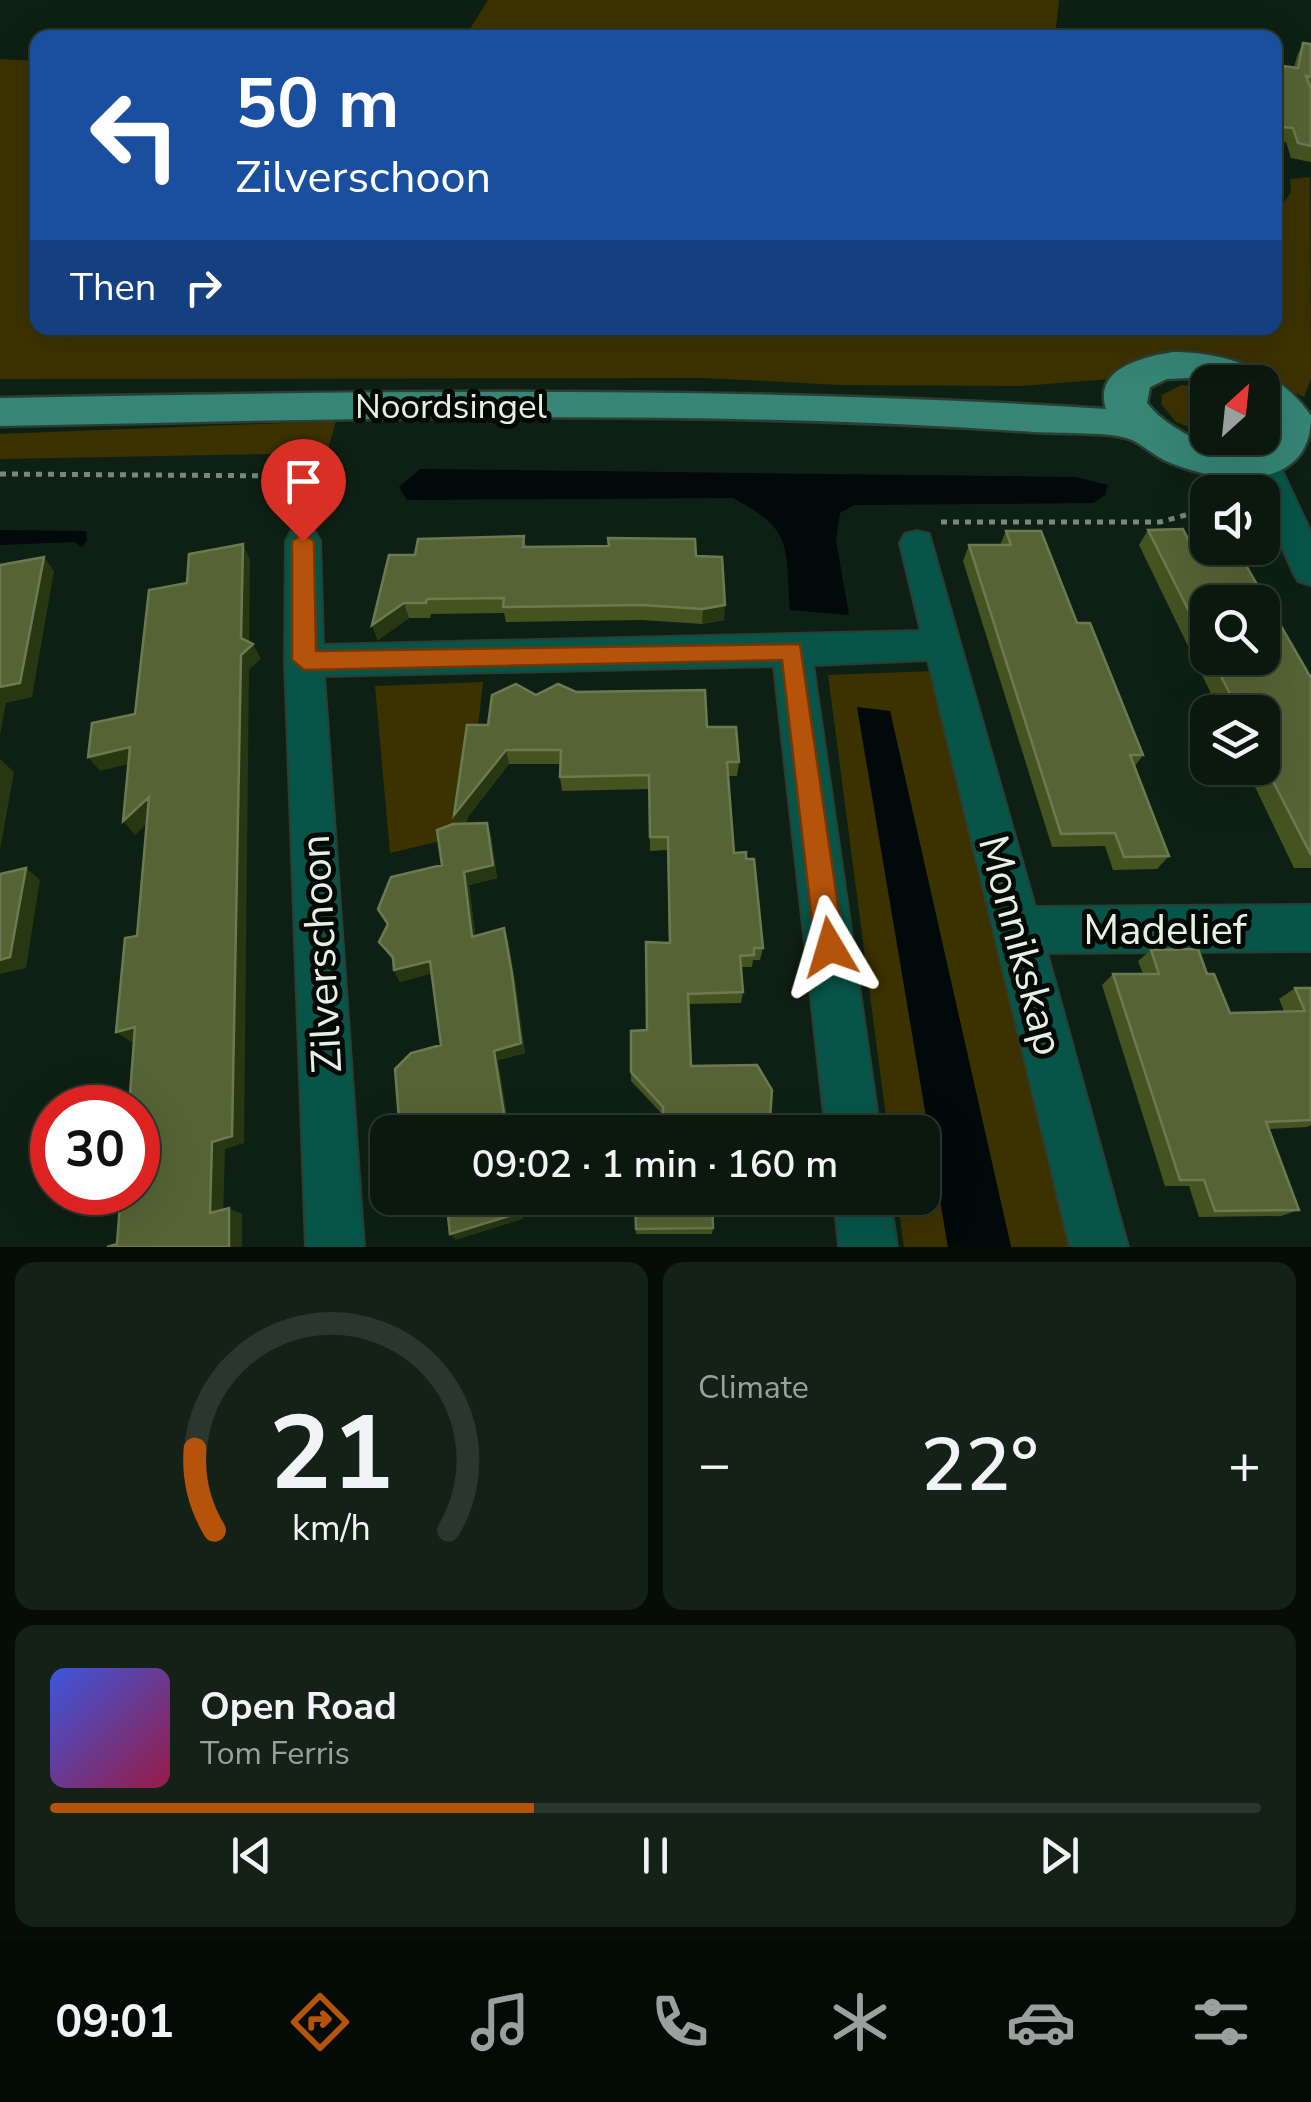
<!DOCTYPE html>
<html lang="en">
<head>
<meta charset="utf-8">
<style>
  :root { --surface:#0a180e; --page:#132117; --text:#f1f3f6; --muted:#99a09e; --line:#2a372e; --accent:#b45309 }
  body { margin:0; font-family:"Nunito Sans",sans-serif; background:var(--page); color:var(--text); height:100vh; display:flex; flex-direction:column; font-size:38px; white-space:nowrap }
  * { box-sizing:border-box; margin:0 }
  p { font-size:32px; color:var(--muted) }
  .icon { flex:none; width:55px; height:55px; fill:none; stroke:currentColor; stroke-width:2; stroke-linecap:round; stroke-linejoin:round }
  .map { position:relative; height:1247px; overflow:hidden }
  .drawer { display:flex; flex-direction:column; gap:15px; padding:15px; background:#060d08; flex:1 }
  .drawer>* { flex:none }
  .guide { position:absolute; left:30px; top:30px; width:1252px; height:305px; border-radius:20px; box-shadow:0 10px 40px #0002,0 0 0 2px var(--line); background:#1a4fa0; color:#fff; overflow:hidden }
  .needle { width:65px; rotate:27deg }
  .fabs { position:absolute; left:1190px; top:365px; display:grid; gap:20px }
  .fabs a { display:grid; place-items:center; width:90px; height:90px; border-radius:20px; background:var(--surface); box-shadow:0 10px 40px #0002,0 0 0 2px var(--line); font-size:50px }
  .speed { position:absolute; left:30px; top:1085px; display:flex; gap:20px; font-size:50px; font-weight:700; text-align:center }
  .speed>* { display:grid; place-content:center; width:130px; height:130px; border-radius:50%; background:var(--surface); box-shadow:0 10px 40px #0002,0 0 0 2px var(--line); line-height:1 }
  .speed .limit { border:15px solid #d22; background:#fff; color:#111 }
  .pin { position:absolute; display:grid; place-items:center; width:85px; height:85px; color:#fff; margin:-102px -42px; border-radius:50% 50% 50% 0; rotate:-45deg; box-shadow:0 0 10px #0007 }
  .pin .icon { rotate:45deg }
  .me { position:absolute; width:110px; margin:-55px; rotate:353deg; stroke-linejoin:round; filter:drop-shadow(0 0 8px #0008) }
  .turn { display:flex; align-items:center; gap:35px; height:210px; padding:0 40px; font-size:45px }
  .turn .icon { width:130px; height:130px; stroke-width:2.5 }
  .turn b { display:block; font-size:70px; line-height:85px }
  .then { display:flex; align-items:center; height:95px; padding:0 40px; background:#0003; gap:20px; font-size:38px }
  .big { font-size:75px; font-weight:600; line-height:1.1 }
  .drawer .widget { flex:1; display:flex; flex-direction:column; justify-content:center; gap:15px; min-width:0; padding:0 35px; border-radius:20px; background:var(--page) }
  .drawer .dial { align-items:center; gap:0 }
  .dial svg { height:260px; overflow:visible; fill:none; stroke:var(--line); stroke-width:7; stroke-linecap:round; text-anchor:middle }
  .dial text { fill:var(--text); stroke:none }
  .song { display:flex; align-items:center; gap:30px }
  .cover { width:120px; height:120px; border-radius:15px; background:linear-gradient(135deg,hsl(230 70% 55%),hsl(340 70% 35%)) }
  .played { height:10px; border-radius:5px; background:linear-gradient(90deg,var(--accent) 40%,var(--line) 40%) }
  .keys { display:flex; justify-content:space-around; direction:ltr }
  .heat { display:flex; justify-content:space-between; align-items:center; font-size:55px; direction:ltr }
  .drawer .tiles { flex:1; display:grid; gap:15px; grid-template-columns:1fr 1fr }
  .widget:last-child { grid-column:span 2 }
  .trip { position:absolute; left:370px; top:1115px; width:570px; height:100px; border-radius:20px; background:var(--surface); box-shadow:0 10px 40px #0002,0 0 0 2px var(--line); font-weight:600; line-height:100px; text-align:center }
  .tab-bar { display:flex; height:160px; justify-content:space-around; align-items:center; background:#040a06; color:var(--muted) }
  .tab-bar .icon { width:70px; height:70px }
  .tab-bar .active { color:var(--accent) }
  .tab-bar b { font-size:45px; color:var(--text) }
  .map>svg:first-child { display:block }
  .green { fill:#3c3200 }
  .water { fill:#01090b }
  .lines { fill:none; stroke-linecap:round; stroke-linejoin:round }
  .minor-casing { stroke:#2c3d31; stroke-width:4 }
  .primary-casing { stroke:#2c3d31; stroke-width:5 }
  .path { stroke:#78877c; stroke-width:5; stroke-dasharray:6 6; stroke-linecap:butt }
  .minor { fill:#075549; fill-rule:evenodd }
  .primary { fill:#368576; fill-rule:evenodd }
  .wall { fill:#445320; fill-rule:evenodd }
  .shaded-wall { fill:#273712 }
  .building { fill:#556435; stroke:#6c7a51; stroke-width:2.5 }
  .route { fill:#b45309; stroke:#753606; stroke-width:2.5 }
  .labels { text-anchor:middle; stroke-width:10; stroke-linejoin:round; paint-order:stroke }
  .street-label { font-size:35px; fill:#e4f0e6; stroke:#030804 }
  .near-street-label { font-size:42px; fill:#e4f0e6; stroke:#030804 }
</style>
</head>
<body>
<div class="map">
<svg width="1311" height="1247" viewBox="0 0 1311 1247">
  <rect width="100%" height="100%" fill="#0e2013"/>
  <!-- green -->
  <path class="green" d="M488 0H1059L1055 37H465Z
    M0 59 37 61 38 328H1275V216L1291 192 1290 179 1310 177 1311 379 1304 397 1240 369 1021 386 842 385 702 378 0 379Z
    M1181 385 1207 387V434L1176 422 1161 404 1162 395Z
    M336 421 327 453 0 459V434Z
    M933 671 1090 1247H1011L890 711 858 708 948 1247H904L897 1198H922V1132H888L828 675Z
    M483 682 466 835 390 853 375 686Z"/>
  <!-- water -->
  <path class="water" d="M420 469 1076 477 1108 485 1105 495 1093 503 854 505 840 513 836 541 849 615 790 610C785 546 795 531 733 498L407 500 399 487Z
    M0 530 86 531 87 540 82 547 74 542 0 545Z
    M857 707 890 711 1011 1247H948Z"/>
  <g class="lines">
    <defs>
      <path id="minor" d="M1217 450 1228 453 1257 492H1224L1201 460 1206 453Z
        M1261 450 1272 453 1277 460 1311 533V585L1298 581 1293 572 1245 460 1250 453Z
        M303 529 315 532 320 541 323 645 921 631 900 543 905 534 917 531 929 534 1035 907 1311 905V951L1047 953 1128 1247H1070L928 660 813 665 880 1132H826L774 666 324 676 364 1247H306L285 661 286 541 291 532Z
        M834 1198H890L897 1247H839Z"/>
      <path id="primary" d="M1173 352C1226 352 1281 371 1311 416 1311 496 1216 484 1164 460 1152 454 1143 445 1132 440 1113 431 1058 434 1034 432 691 408 344 419 0 426V398C369 391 738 385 1106 409 1093 368 1143 357 1173 352ZM1189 378 1262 382V416L1270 432C1240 469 1170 433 1147 403L1150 387 1167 379Z"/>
    </defs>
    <!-- minor casing -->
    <use href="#minor" class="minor-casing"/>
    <!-- primary casing -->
    <use href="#primary" class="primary-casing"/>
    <!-- path -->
    <path class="path" d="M0 474 293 476 302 491V514
      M941 522H1160L1208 509"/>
    <!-- minor -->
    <use href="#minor" class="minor"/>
    <!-- primary -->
    <use href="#primary" class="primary"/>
  </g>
  <!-- wall -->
  <path class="wall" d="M1303 43 1311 44V162L1291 158 1286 142 1276 141 1275 138V65L1294 67 1297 56Z
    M1148 530 1190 543 1311 678V868H1294L1246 768H1262V712H1220L1139 545ZM1208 602 1262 658H1208Z
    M1006 531 1077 623 1143 755 1135 766 1169 856 1157 869 1113 870 1105 846 1052 847 963 561 969 545H1000Z
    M524 536 526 547 696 556 724 620 702 624 642 620 506 622 504 613 431 614 430 618H409L378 640 372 625 415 555Z
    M576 692 707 727 739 762 737 776H728L734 853 763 948 760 960H753L752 967H741L743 992 741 1003 688 1004 663 1115 631 1081V1072L647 1030 669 943 667 850 650 851 649 789 562 791 560 777 561 764H509L463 823H487L491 836 497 878 469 885 475 936 508 940 525 1053 498 1060 441 1045 432 973 400 982 394 970 393 961 379 942 387 925 378 909 442 865 457 823 488 725 536 695Z
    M1151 950 1207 974 1230 1013 1284 1011 1279 999 1295 988H1311V1125L1307 1127 1269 1129 1299 1210 1281 1216 1199 1217 1189 1186H1165L1102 985 1113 974H1143L1138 961Z
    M635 1198 713 1228 712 1234H636Z"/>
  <!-- shaded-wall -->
  <path class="shaded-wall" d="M243 544 250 560 249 647 253 644 261 659 249 670 244 1143 225 1149 223 1219 210 1213 212 1142 241 638Z
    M44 557 54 571 32 697 6 703 0 735V687Z
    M404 603 409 618 378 640 372 625Z
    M725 605 724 620 702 624 703 609Z
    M130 747 141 761 100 771 88 757Z
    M506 750 509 764 459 828 454 815Z
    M0 759 14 772 0 850Z
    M149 797 160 811 135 835 123 821Z
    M487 823 491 836 497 878 469 885 477 948 472 937 464 872Z
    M26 868 40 880 26 968 0 974V960Z
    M504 928 508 940 516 985 525 1053 498 1060 510 1132H507L494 1051Z
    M430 961 436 972 400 982 394 970Z
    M135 1027 149 1037 131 1042 116 1032Z
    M516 1198H520L523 1219 456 1240 450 1234Z
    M229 1208 242 1214V1247H229Z"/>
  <!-- building -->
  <path class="building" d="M1303 43 1311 44V77L1306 76 1311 89V146L1298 143 1293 128 1283 127 1278 110H1275V65L1298 68Z
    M1183 529 1190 543H1208V548H1236L1311 678V855L1262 760V712H1239L1212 658H1262V602H1208V649L1148 530Z
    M1006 531H1041L1077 623H1090L1143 755H1130L1169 856 1124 857 1115 833 1061 834 969 545H1011Z
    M524 536 523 547 609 546 608 538 695 539 696 556 722 557 725 605 703 609 641 605 503 607 504 598 427 599 426 603H404L372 625 389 555H415L418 539Z
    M243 544 241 638 253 644 241 655 232 1136 212 1142 210 1213 229 1208V1247H107L117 1244 121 1192H138V1108H129L135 1027 116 1032 125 938 137 936 149 797 123 821 130 747 88 757 92 723 135 714 149 590 187 583 189 554Z
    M44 557 20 683 0 687V565Z
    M516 684 536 695 558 684 576 692 705 690 707 727H736L739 762H727L734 853 746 852V859H754L763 948H754V955L740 956 743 992 688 994 691 1066 757 1065 772 1090 769 1132H663V1107L631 1072V1031L647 1030 646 942 670 943 668 837H650L649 775 560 777 561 750H506L454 815 467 725H488L492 695Z
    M487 823 493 865 464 872 472 937 504 928 512 974 521 1043 494 1051 507 1132H400L395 1069 411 1053 441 1045 430 961 394 970 393 957 379 942 388 924 378 909 391 877 442 865 437 830 453 824Z
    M26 868 10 957 0 960V874Z
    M1198 949 1207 974H1214L1230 1013 1305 1011 1295 988H1311V1120L1266 1122 1299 1210 1215 1211 1204 1180H1180L1113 974H1159L1151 950Z
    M446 1198H516L519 1213 450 1234Z
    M635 1198H712L713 1228 636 1229Z"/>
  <!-- route -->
  <path class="route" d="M303 534 314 541 316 651 800 644 844 947 840 958 830 962 819 958 815 947 782 660 304 670 292 660V541Z"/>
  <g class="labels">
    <!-- street labels -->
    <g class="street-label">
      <text x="451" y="418">Noordsingel</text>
    </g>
    <!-- near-street labels -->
    <g class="near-street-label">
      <text x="1165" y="944">Madelief</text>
      <text transform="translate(1022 945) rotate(75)" y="15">Monnikskap</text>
      <text transform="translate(320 954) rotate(-93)" y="15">Zilverschoon</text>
    </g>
  </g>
</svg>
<div class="fabs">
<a><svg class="needle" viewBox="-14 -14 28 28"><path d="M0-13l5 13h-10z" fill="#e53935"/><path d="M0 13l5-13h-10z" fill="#99a09e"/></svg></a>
<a><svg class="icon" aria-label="sound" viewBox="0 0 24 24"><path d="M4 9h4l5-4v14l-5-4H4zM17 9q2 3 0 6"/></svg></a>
<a><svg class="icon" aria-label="search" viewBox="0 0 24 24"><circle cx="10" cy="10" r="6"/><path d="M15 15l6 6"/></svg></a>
<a><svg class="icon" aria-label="layers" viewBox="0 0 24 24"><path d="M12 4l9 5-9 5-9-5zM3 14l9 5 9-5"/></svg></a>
</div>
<div class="speed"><div class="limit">30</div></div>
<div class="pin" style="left:303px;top:541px;background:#d93025"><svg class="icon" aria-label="arrive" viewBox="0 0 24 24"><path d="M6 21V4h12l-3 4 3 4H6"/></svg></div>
<svg class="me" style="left:830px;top:947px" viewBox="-20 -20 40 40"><path d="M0-17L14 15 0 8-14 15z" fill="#b45309" stroke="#fff" stroke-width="4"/></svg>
<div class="trip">09:02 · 1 min · 160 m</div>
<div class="guide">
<div class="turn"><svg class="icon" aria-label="left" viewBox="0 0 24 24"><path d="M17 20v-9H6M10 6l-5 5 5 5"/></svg><div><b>50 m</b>Zilverschoon</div></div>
<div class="then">Then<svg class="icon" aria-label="right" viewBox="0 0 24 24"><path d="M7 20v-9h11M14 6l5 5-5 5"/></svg></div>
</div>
</div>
<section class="drawer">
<div class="tiles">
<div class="widget dial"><svg viewBox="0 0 100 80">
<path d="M14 69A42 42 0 1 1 86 69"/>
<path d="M14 69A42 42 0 0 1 8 44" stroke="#b45309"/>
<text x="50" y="56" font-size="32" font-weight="700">21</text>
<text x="50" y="72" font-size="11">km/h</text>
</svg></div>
<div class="widget"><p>Climate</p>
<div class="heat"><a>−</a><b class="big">22°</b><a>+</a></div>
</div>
<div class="widget">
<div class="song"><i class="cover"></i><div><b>Open Road</b><p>Tom Ferris</p></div></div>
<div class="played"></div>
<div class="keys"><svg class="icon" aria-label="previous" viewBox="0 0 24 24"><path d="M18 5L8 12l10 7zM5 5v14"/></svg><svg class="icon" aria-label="pause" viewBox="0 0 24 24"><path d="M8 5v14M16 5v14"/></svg><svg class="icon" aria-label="next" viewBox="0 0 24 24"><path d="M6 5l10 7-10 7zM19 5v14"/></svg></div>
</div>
</div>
</section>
<nav class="tab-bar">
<b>09:01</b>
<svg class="icon active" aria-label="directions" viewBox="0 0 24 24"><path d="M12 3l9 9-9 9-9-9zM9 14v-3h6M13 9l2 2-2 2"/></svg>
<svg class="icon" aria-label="music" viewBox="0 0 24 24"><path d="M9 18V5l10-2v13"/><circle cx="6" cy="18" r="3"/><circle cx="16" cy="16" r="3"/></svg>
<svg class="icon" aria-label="phone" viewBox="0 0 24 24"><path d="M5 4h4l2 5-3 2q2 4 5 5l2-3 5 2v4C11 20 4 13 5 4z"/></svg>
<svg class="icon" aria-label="climate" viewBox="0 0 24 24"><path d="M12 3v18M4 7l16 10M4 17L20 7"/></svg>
<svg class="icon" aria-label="car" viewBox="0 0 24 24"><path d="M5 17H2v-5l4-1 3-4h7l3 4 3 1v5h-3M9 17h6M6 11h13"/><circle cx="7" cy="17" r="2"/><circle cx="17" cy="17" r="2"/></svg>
<svg class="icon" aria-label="filters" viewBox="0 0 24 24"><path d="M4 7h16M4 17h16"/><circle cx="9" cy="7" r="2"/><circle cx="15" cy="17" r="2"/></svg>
</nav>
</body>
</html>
